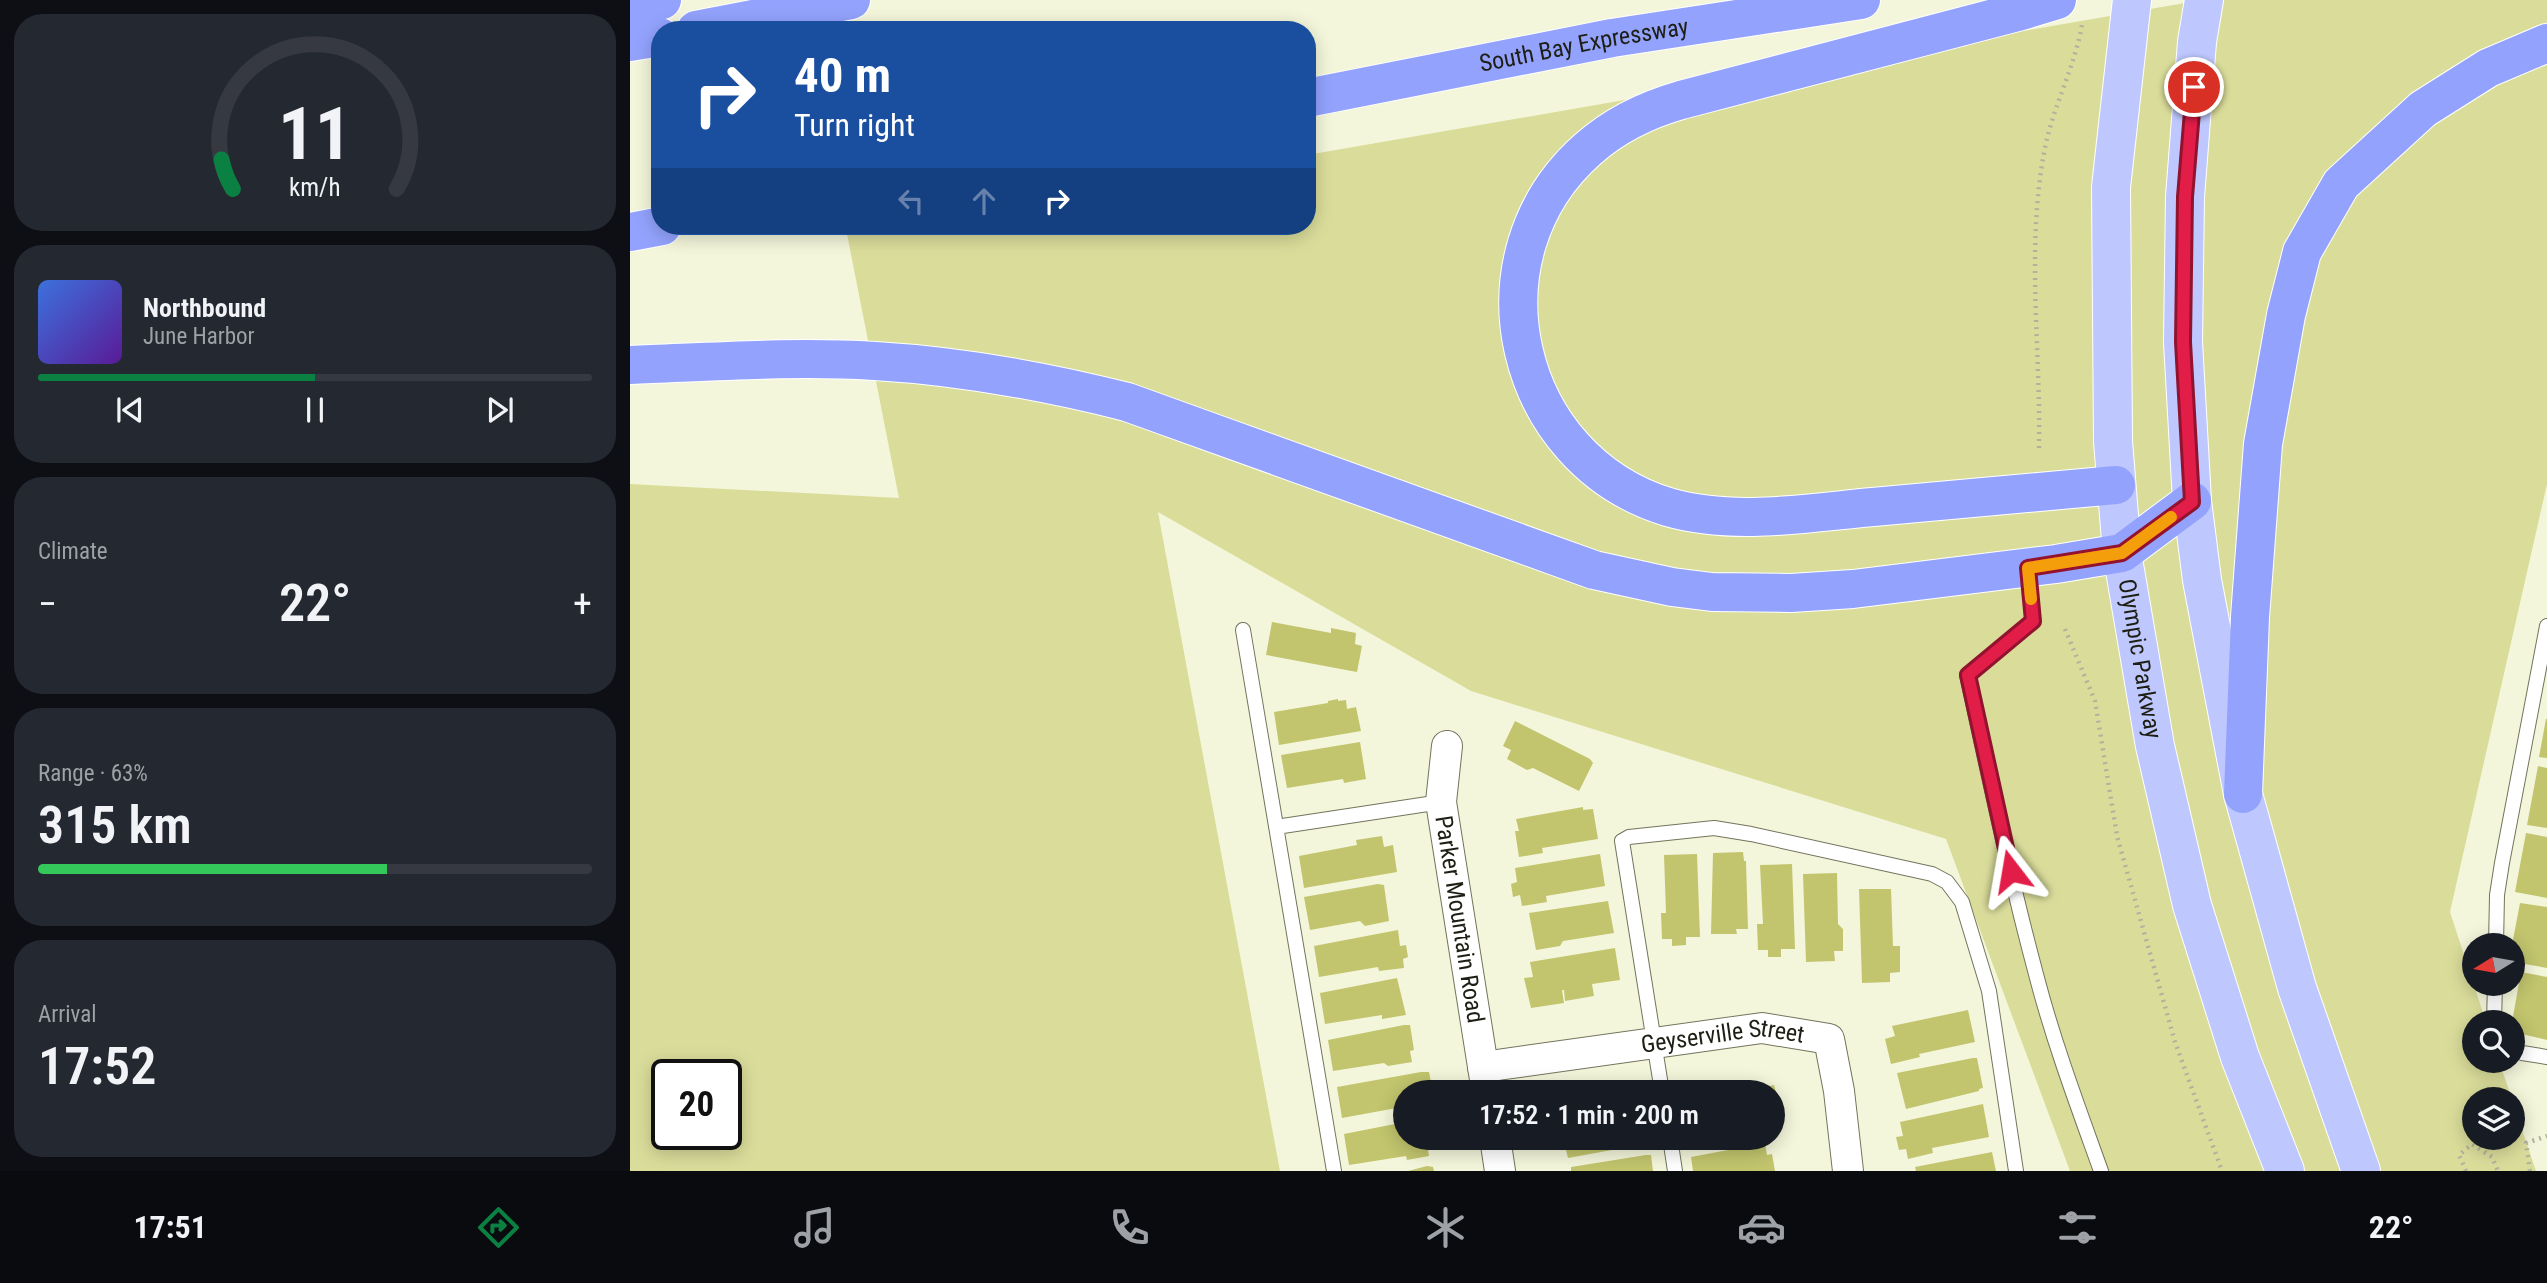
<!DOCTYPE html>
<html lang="en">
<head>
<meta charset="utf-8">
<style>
  :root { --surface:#171b24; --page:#242831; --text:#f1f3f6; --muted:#9ea1a6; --line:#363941; --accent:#0b8043 }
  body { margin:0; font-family:"Roboto Condensed",sans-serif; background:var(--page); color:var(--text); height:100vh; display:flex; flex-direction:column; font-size:26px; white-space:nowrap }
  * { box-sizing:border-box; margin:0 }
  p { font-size:23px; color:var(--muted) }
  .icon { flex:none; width:38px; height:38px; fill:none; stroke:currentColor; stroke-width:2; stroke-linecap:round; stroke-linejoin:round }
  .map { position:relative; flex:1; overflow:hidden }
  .details { display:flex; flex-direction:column; gap:14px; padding:14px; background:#0d0f14; width:630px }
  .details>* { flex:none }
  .banner { position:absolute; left:21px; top:21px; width:665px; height:214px; border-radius:28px; box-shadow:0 4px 18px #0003; background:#1a4fa0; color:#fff; overflow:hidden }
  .needle { width:46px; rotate:259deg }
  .buttons { position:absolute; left:1832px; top:933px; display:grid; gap:14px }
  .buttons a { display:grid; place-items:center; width:63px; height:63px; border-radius:50%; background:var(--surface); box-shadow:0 4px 18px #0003; font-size:35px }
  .speed { position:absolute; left:21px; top:1059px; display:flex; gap:14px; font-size:35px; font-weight:700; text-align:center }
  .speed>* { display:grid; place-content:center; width:91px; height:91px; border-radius:50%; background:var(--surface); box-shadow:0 4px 18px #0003; line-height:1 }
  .speed .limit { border:4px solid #111; border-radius:10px; background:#fff; color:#111 }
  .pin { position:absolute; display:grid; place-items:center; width:60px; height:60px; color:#fff; margin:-30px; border:4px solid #fff; border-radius:50%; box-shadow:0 2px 7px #0007 }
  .me { position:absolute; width:77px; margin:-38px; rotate:346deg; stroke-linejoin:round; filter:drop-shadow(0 0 5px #0008) }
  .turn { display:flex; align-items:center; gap:24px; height:147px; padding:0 28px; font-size:32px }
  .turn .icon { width:91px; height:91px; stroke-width:2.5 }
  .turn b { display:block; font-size:49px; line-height:60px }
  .lanes { display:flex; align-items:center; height:66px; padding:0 28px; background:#0003; justify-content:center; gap:35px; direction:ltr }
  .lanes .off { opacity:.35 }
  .big { font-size:52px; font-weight:600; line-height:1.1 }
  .details .card { flex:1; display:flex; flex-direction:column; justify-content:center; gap:10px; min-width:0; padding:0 24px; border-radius:28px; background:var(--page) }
  .details .dial { align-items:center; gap:0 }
  .dial svg { height:182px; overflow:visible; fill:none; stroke:var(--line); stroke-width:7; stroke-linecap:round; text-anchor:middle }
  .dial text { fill:var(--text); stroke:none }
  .song { display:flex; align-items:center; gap:21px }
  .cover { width:84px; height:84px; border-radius:10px; background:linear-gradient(135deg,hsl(220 70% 55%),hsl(270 70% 35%)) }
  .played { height:7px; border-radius:4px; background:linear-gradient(90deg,var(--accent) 50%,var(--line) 50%) }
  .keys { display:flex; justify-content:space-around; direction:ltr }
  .heat { display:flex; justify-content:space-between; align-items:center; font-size:38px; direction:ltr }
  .charge { height:10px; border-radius:5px; background:linear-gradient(90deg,#34c759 63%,var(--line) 0) }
  .trip { position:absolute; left:763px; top:1080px; width:392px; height:70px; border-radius:35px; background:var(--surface); box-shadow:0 4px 18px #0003; font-weight:600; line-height:70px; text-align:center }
  .tab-bar { display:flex; height:112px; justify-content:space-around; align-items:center; background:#090b0e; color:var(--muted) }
  .tab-bar .icon { width:49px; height:49px }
  .tab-bar .current { color:var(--accent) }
  .tab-bar b { font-size:32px; color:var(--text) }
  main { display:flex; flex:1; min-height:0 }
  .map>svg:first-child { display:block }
  .green { fill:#dadd9a; fill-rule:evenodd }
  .building { fill:#c2c56d }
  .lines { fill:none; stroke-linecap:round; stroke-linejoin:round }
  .service-casing { stroke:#73745d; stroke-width:16 }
  .minor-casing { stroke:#73745d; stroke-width:32 }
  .primary-casing { stroke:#fff; stroke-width:40 }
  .motorway-casing { stroke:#fff; stroke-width:40 }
  .path { stroke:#b1b29d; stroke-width:4.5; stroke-dasharray:2 5; stroke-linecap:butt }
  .service { stroke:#fff; stroke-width:14 }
  .minor { stroke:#fff; stroke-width:30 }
  .primary { stroke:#bec8fe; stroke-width:38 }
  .motorway { stroke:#93a3fd; stroke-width:38 }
  .route-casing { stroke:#92132f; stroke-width:18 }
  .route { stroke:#e11d48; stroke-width:12 }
  .slow { stroke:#f59e0b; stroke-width:12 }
  .labels { text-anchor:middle; stroke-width:6; stroke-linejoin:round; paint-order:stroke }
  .street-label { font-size:24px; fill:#1e1e14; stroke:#fff }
</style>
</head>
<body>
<main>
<section class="details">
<div class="card dial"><svg viewBox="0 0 100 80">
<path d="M14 69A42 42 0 1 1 86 69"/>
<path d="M14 69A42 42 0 0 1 9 56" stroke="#0b8043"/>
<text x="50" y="56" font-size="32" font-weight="700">11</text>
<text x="50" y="72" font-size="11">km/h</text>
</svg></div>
<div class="card">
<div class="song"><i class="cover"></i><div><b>Northbound</b><p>June Harbor</p></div></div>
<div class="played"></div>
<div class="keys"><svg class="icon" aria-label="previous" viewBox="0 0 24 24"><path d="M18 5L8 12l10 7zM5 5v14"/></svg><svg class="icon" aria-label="pause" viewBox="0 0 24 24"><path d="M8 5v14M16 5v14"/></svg><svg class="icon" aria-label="next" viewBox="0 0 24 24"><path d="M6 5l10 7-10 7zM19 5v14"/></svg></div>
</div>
<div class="card"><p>Climate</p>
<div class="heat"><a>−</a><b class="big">22°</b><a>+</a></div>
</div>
<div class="card"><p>Range · 63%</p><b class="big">315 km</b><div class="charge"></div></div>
<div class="card"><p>Arrival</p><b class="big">17:52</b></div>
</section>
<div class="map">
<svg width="1917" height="1171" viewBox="0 0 1917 1171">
  <rect width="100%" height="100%" fill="#f4f6db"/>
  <!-- green -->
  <path class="green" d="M1572 0H1917V484L1820 912 1856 1022H1844V1060L1869 1061 1882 1099H1844V1138H1883V1103L1906 1171H1440L1316 839 841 691 528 512 650 1171H0V484L269 498 217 234 267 226H677V155ZM37 1074H96V1134H37Z"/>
  <!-- building -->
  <path class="building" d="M642 622 701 633V628L726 633 725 644 732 646 727 672 636 655Z
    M708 699V701L716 700 717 709 726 707 731 731 649 745 644 712 698 703V701Z
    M1916 719H1917V758L1909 757Z
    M885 721 960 759 963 763 949 791 903 768 897 770 877 759 881 750 873 746Z
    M730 742 736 779 714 783 713 779 657 788 651 755Z
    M1908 766 1917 768V828L1897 825Z
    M953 807V810L963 809 968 839 912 848 913 853 889 857 885 831H889L886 819Z
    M1896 833 1917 837V898L1885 892Z
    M752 836 754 847 763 845 767 872 674 888 669 856 727 845 726 840Z
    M1113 852 1114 861H1116L1118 929H1106L1107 934H1081L1083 853Z
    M970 854 975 886 916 896 917 902 892 906 890 895 883 897 881 884 887 882 885 868Z
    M1067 854 1070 937H1056V945L1042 946V939H1032L1031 913H1036L1034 855Z
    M1162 864 1165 949H1151V957H1138V950H1128L1127 924H1133L1130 865Z
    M1207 873 1208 924 1213 929V951H1204L1205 961 1176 962 1173 874Z
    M748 884 754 885 759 921 735 926 730 921 680 930 674 897Z
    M1229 889H1261L1263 946H1270V972L1260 973V982L1232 983Z
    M978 901 984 933 933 941 930 946 906 950 899 913Z
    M1890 903 1917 907V968L1883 962 1882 945Z
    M768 930 770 946 776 945 778 957 773 959 774 968 749 971 748 967 689 977 684 946Z
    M985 948 990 980 962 984 964 996 935 1001 934 990H932L934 1003 901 1008 894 978 903 977 900 962Z
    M1891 972 1917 977V1040L1883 1032 1882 1022Z
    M767 978 776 1015 752 1019V1015L695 1024 690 993Z
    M1338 1010 1345 1042 1289 1054 1290 1057 1261 1064 1255 1039 1265 1036 1262 1026Z
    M774 1025H780L784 1050 780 1051 782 1062 758 1066 754 1063 703 1071 698 1040Z
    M1343 1058H1347L1353 1088 1349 1089V1091L1276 1109 1267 1073Z
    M791 1072H799L803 1092H775V1112L772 1113V1107L712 1118 707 1087Z
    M1144 1085 1152 1115 1143 1117V1092H1113Z
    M1353 1104 1359 1137 1302 1148 1303 1153 1278 1159 1276 1149 1269 1150 1266 1137 1273 1136 1270 1122Z
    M775 1122V1138H796L799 1156 777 1160 776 1156 719 1165 714 1134Z
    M925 1138H1014L1015 1144 938 1158 935 1146 927 1148Z
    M1060 1138H1099V1139L1061 1145Z
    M1135 1143 1137 1155 1142 1154 1145 1171H1063L1061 1157Z
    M1362 1152 1366 1171H1286L1285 1167Z
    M1016 1155H1021L1023 1171H941V1167Z
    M797 1166 803 1167 804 1171H778Z"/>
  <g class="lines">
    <defs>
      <path id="service" d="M1398 569 1403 621 1337 675C1359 776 1380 878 1407 978 1424 1043 1448 1107 1471 1171
        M613 630 704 1171
        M646 827 811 802
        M1866 945 1867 895 1872 863 1917 626
        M1864 1022 1865 984
        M1883 1049 1892 1053 1917 1057
        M1032 1092 992 841 999 837 1084 828 1121 834 1302 874 1317 882 1332 902 1359 991 1386 1171
        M1040 1138 1045 1171"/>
      <g id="minor">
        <path id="s1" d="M817 746 811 802 857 1092"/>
        <path id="s2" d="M853 1067 1132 1028 1199 1039 1209 1091 1218 1171"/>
        <path d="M865 1138 870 1171"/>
      </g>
      <g id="primary">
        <path id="s3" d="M1502 0 1481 187 1483 441 1492 553 1525 746 1562 905 1610 1057 1655 1171"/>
        <path d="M1574 0 1567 42 1555 197 1553 342 1562 501 1572 580 1613 794 1667 988 1731 1171"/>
      </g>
      <g id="motorway">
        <path d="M1427 0 1391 11 1051 100C1016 110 985 125 958 149 835 257 883 460 1038 507 1103 526 1177 513 1243 507 1324 500 1405 493 1486 485"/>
        <path d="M0 8 32 0"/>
        <path d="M66 30 221 0"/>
        <path d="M0 42 30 37"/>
        <path id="s4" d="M677 98 982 38 1231 0"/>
        <path d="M0 232 32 226"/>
        <path d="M0 365C81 362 163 356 245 361 330 366 414 381 497 402L964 570 1042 587 1082 592 1161 593 1223 589 1426 564 1492 553 1562 501"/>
        <path d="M1613 794 1620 617 1633 444 1656 315 1672 252 1711 184 1793 109 1858 68 1917 43"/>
      </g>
    </defs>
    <!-- service casing -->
    <use href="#service" class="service-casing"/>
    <!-- minor casing -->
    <use href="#minor" class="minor-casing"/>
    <!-- primary casing -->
    <use href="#primary" class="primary-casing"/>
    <!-- motorway casing -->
    <use href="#motorway" class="motorway-casing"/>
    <!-- path -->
    <path class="path" d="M1409 448C1411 347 1395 242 1416 143 1425 103 1445 65 1452 25
      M1435 629 1465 701 1487 836 1545 1042 1592 1171
      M1836 1171 1829 1155 1842 1144 1862 1157 1868 1171
      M1900 1171 1896 1143 1917 1136"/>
    <!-- service -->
    <use href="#service" class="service"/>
    <!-- minor -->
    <use href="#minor" class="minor"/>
    <!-- primary -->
    <use href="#primary" class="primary"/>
    <!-- motorway -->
    <use href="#motorway" class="motorway"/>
  </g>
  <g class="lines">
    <defs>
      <path id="route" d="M1381 871 1338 675 1403 621 1398 568 1492 553 1562 502 1553 342 1555 197 1564 87"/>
    </defs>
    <!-- route casing -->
    <use href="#route" class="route-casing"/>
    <!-- route -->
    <use href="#route" class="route"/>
    <!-- slow -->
    <path class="slow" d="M1401 599 1398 568 1492 553 1541 517"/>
  </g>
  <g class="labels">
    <!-- street labels -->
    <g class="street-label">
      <text dy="8" stroke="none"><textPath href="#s4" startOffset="282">South Bay Expressway</textPath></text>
      <text dy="8" stroke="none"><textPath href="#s3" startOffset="662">Olympic Parkway</textPath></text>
      <text dy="8" stroke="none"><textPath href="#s1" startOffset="175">Parker Mountain Road</textPath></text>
      <text dy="8" stroke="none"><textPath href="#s2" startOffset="242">Geyserville Street</textPath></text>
    </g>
  </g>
</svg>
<div class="buttons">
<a><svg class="needle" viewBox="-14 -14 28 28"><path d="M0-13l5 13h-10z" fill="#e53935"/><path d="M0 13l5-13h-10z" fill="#9ea1a6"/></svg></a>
<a><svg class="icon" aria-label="search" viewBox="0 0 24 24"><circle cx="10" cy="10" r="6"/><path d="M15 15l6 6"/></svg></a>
<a><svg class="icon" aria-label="layers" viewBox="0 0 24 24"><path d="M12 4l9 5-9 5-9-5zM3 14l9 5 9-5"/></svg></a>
</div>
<div class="speed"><div class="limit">20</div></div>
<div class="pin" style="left:1564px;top:87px;background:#d93025"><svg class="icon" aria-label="arrive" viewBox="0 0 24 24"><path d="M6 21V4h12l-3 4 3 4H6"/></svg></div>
<svg class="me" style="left:1381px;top:871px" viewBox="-20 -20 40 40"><path d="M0-17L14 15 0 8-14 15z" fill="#e11d48" stroke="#fff" stroke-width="4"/></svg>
<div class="trip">17:52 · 1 min · 200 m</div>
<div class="banner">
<div class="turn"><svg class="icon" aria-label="right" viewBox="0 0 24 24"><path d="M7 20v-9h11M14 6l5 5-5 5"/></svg><div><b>40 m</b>Turn right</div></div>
<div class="lanes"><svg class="icon off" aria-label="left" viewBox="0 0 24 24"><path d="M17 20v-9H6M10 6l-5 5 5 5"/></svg><svg class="icon off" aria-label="ahead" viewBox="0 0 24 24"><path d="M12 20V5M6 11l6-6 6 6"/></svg><svg class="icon" aria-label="right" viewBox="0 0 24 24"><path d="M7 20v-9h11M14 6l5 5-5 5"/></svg></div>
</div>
</div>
</main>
<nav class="tab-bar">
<b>17:51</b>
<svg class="icon current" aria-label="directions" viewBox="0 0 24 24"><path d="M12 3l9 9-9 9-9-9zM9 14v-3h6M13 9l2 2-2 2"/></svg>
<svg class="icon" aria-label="music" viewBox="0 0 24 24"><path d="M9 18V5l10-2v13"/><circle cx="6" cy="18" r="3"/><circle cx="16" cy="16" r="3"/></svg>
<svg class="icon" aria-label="phone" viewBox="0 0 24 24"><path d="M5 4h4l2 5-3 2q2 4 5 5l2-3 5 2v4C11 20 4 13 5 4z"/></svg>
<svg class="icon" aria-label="climate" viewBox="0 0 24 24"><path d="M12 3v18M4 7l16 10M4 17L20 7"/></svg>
<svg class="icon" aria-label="car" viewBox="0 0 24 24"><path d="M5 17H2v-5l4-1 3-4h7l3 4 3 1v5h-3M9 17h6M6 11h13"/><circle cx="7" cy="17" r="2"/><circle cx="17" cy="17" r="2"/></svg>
<svg class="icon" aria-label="filters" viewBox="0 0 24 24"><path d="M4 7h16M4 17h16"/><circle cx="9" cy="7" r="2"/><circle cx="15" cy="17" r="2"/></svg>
<b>22°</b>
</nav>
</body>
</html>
